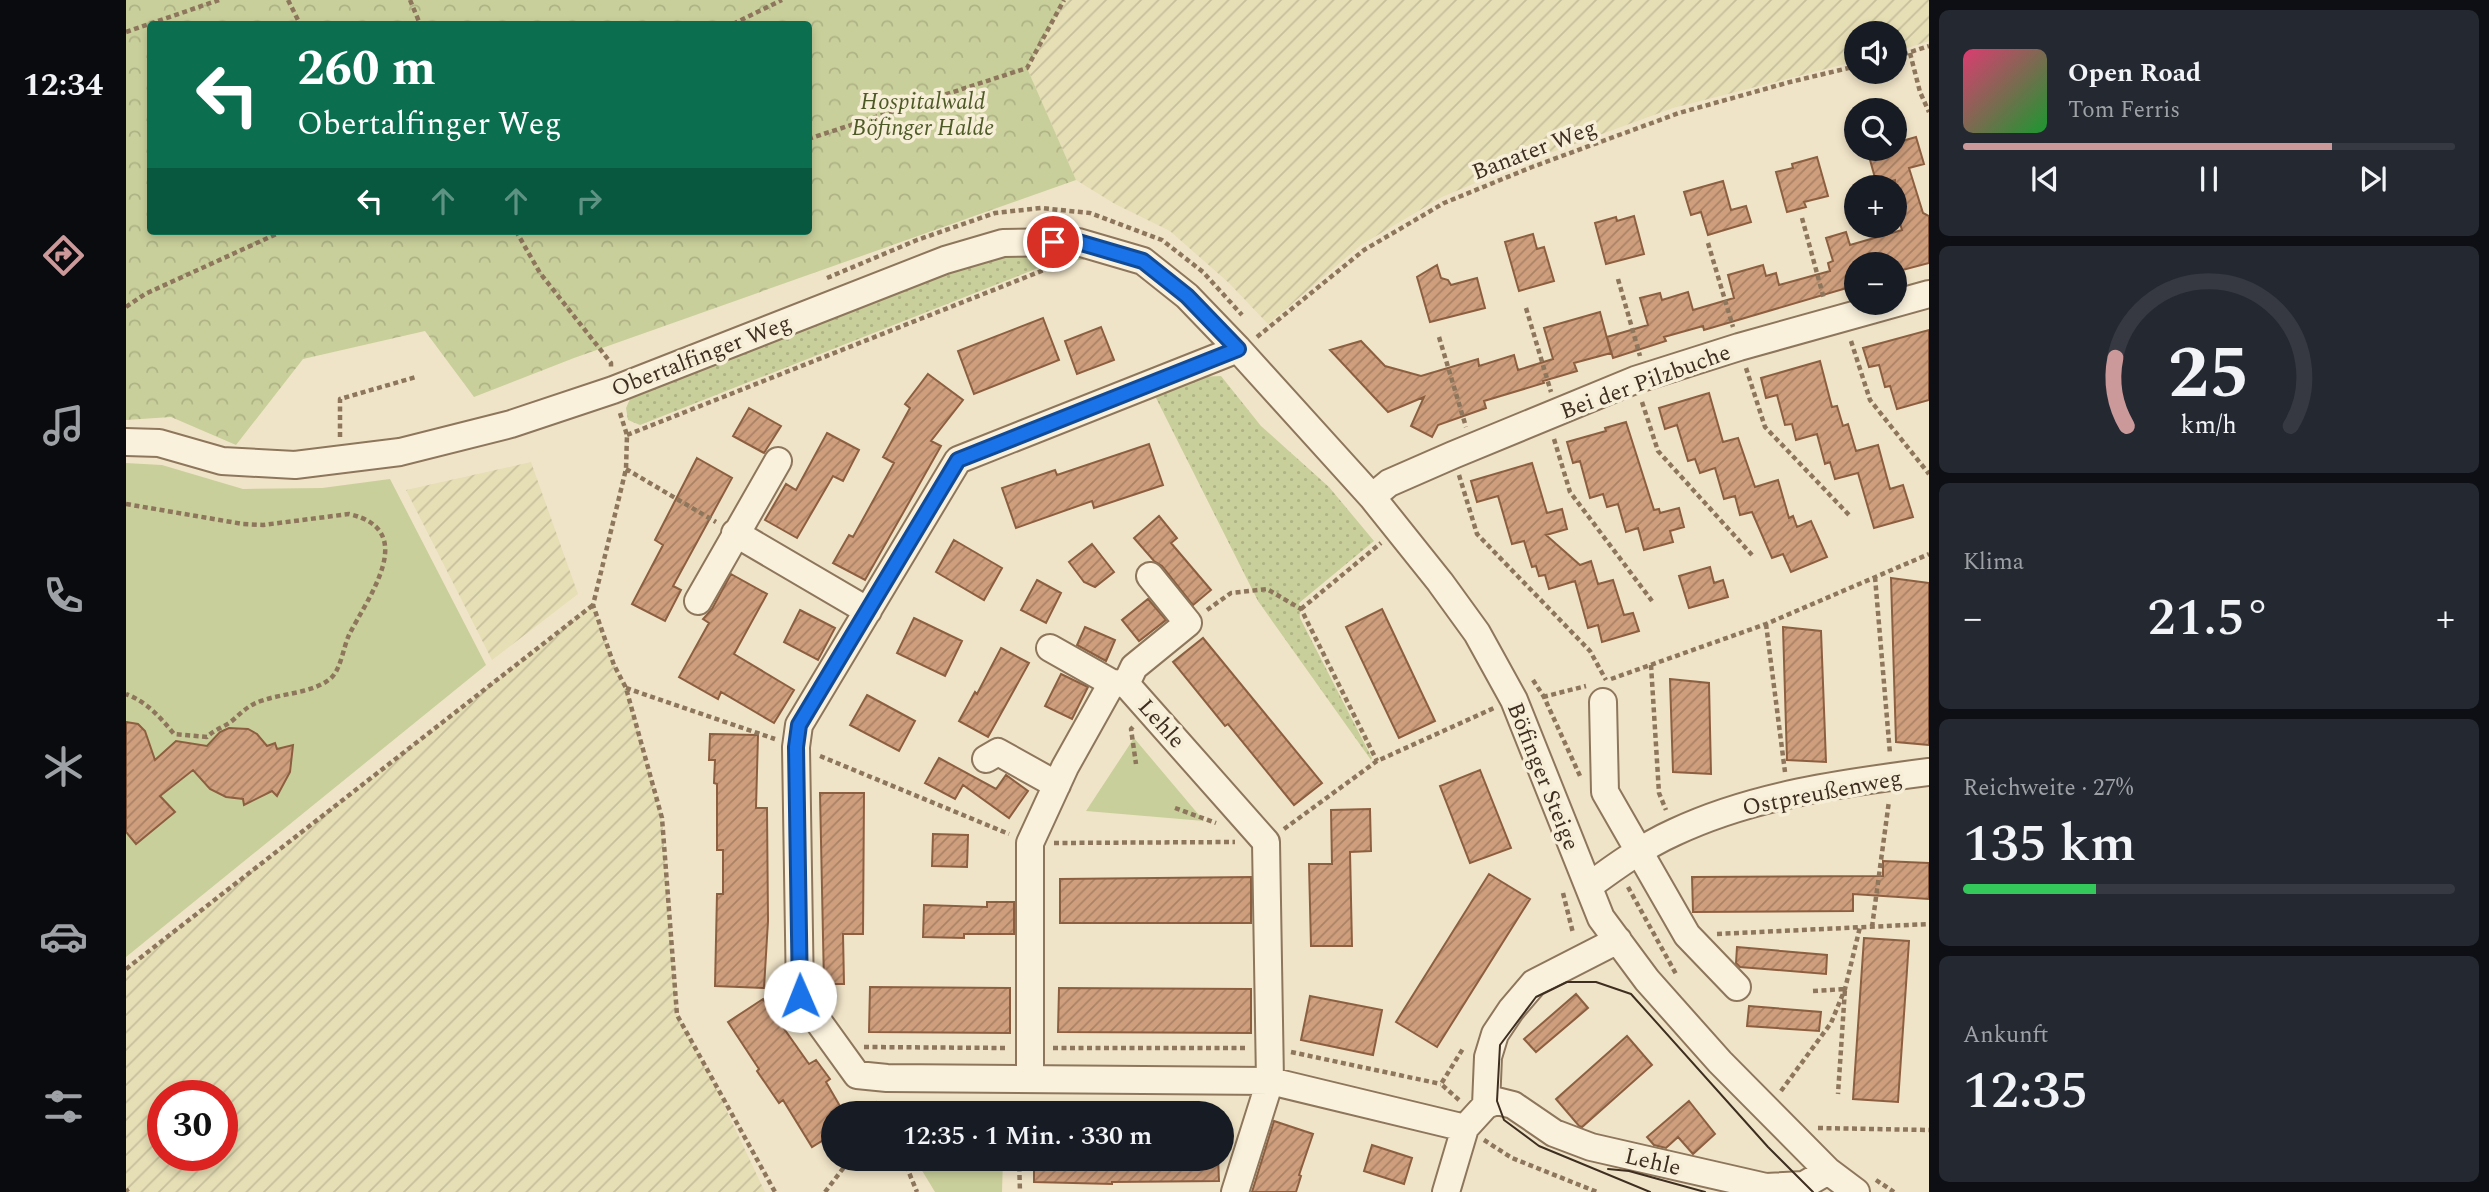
<!DOCTYPE html>
<html lang="de">
<head>
<meta charset="utf-8">
<style>
  :root { --surface:#171b24; --page:#242831; --text:#f1f3f6; --muted:#9ea1a6; --line:#363941; --accent:#cc999b }
  body { margin:0; font-family:Spectral,serif; background:var(--page); color:var(--text); height:100vh; display:flex; flex-direction:column; font-size:26px; white-space:nowrap }
  * { box-sizing:border-box; margin:0 }
  p { font-size:23px; color:var(--muted) }
  .icon { flex:none; width:38px; height:38px; fill:none; stroke:currentColor; stroke-width:2; stroke-linecap:round; stroke-linejoin:round }
  .map { position:relative; flex:1; overflow:hidden }
  .drawer { display:flex; flex-direction:column; gap:10px; padding:10px; background:#0d0f14; width:560px }
  .drawer>* { flex:none }
  .hud { position:absolute; left:21px; top:21px; width:665px; height:214px; border-radius:7px; box-shadow:0 4px 10px #0003; background:#0b6e4f; color:#fff; overflow:hidden }
  .controls { position:absolute; left:1718px; top:21px; display:grid; gap:14px }
  .controls a { display:grid; place-items:center; width:63px; height:63px; border-radius:50%; background:var(--surface); box-shadow:0 4px 10px #0003; font-size:35px }
  .speed { position:absolute; left:21px; top:1080px; display:flex; gap:14px; font-size:35px; font-weight:700; text-align:center }
  .speed>* { display:grid; place-content:center; width:91px; height:91px; border-radius:50%; background:var(--surface); box-shadow:0 4px 10px #0003; line-height:1 }
  .speed .limit { border:10px solid #d22; background:#fff; color:#111 }
  .pin { position:absolute; display:grid; place-items:center; width:60px; height:60px; color:#fff; margin:-30px; border:4px solid #fff; border-radius:50%; box-shadow:0 2px 7px #0007 }
  .me { position:absolute; width:77px; margin:-38px; rotate:359deg; stroke-linejoin:round; filter:drop-shadow(0 0 5px #0008) }
  .turn { display:flex; align-items:center; gap:24px; height:147px; padding:0 35px; font-size:32px }
  .turn .icon { width:91px; height:91px; stroke-width:2.5 }
  .turn b { display:block; font-size:49px; line-height:60px }
  .lanes { display:flex; align-items:center; height:66px; padding:0 35px; background:#0003; justify-content:center; gap:35px; direction:ltr }
  .lanes .off { opacity:.35 }
  .big { font-size:52px; font-weight:600; line-height:1.1 }
  .drawer .widget { flex:1; display:flex; flex-direction:column; justify-content:center; gap:10px; min-width:0; padding:0 24px; border-radius:10px; background:var(--page) }
  .drawer .dial { align-items:center; gap:0 }
  .dial svg { height:182px; overflow:visible; fill:none; stroke:var(--line); stroke-width:7; stroke-linecap:round; text-anchor:middle }
  .dial text { fill:var(--text); stroke:none }
  .song { display:flex; align-items:center; gap:21px }
  .cover { width:84px; height:84px; border-radius:10px; background:linear-gradient(135deg,hsl(340 70% 55%),hsl(130 70% 35%)) }
  .played { height:7px; border-radius:4px; background:linear-gradient(90deg,var(--accent) 75%,var(--line) 75%) }
  .keys { display:flex; justify-content:space-around; direction:ltr }
  .heat { display:flex; justify-content:space-between; align-items:center; font-size:38px; direction:ltr }
  .charge { height:10px; border-radius:5px; background:linear-gradient(90deg,#34c759 27%,var(--line) 0) }
  .trip { position:absolute; left:695px; top:1101px; width:413px; height:70px; border-radius:35px; background:var(--surface); box-shadow:0 4px 10px #0003; font-weight:600; line-height:70px; text-align:center }
  main { display:flex; flex:1; min-height:0 }
  .menu { display:flex; flex-direction:column; width:126px; justify-content:space-around; align-items:center; background:#090b0e; color:var(--muted) }
  .menu .icon { width:49px; height:49px }
  .menu .selected { color:var(--accent) }
  .menu b { font-size:32px; color:var(--text) }
  .map>svg:first-child { display:block }
  .farmland { fill:url(#farmland-furrows); fill-rule:evenodd }
  .grass { fill:url(#grass-dots) }
  .forest { fill:url(#forest-crowns); fill-rule:evenodd }
  .green { fill:#c9cf9b }
  .building { fill:url(#building-hatch); stroke:#8d5f41; stroke-width:2 }
  .lines { fill:none; stroke-linecap:round; stroke-linejoin:round }
  .minor-casing { stroke:#8d765c; stroke-width:30 }
  .path { stroke:#8d765c; stroke-width:4.5; stroke-dasharray:5 3.5; stroke-linecap:butt }
  .minor { stroke:#faf1dc; stroke-width:26 }
  .tram { stroke:#3d2e20; stroke-width:2 }
  .route-casing { stroke:#114b97; stroke-width:18 }
  .route { stroke:#1a73e8; stroke-width:12 }
  .labels { text-anchor:middle; stroke-width:7; stroke-linejoin:round; paint-order:stroke }
  .park-label { font-size:23px; font-style:italic; fill:#4d5a26; stroke:#f7eed8 }
  .street-label { font-size:23px; fill:#3d2e20; stroke:#f7eed8 }
</style>
</head>
<body>
<main>
<nav class="menu">
<b>12:34</b>
<svg class="icon selected" aria-label="directions" viewBox="0 0 24 24"><path d="M12 3l9 9-9 9-9-9zM9 14v-3h6M13 9l2 2-2 2"/></svg>
<svg class="icon" aria-label="music" viewBox="0 0 24 24"><path d="M9 18V5l10-2v13"/><circle cx="6" cy="18" r="3"/><circle cx="16" cy="16" r="3"/></svg>
<svg class="icon" aria-label="phone" viewBox="0 0 24 24"><path d="M5 4h4l2 5-3 2q2 4 5 5l2-3 5 2v4C11 20 4 13 5 4z"/></svg>
<svg class="icon" aria-label="climate" viewBox="0 0 24 24"><path d="M12 3v18M4 7l16 10M4 17L20 7"/></svg>
<svg class="icon" aria-label="car" viewBox="0 0 24 24"><path d="M5 17H2v-5l4-1 3-4h7l3 4 3 1v5h-3M9 17h6M6 11h13"/><circle cx="7" cy="17" r="2"/><circle cx="17" cy="17" r="2"/></svg>
<svg class="icon" aria-label="filters" viewBox="0 0 24 24"><path d="M4 7h16M4 17h16"/><circle cx="9" cy="7" r="2"/><circle cx="15" cy="17" r="2"/></svg>
</nav>
<div class="map">
<svg width="1803" height="1192" viewBox="0 0 1803 1192">
  <defs>
    <pattern id="farmland-furrows" width="10" height="10" patternUnits="userSpaceOnUse" patternTransform="scale(1.75)"><rect width="10" height="10" fill="#e6deb5"/><path d="M-1 1l2-2M0 10L10 0M9 11l2-2" fill="none" stroke="#c6bf9b"/></pattern>
    <pattern id="grass-dots" width="8" height="8" patternUnits="userSpaceOnUse" patternTransform="scale(1.75)"><rect width="8" height="8" fill="#c9cf9b"/><path d="M2 2h.1M6 6h.1" fill="none" stroke="#aeb285" stroke-width="1.8" stroke-linecap="round"/></pattern>
    <pattern id="forest-crowns" width="20" height="18" patternUnits="userSpaceOnUse" patternTransform="scale(1.75)"><rect width="20" height="18" fill="#c9cf9b"/><path d="M2 6a3 3 0 1 1 6 0M12 15a3 3 0 1 1 6 0" fill="none" stroke="#aeb285"/></pattern>
    <pattern id="building-hatch" width="6" height="6" patternUnits="userSpaceOnUse" patternTransform="scale(1.75)"><rect width="6" height="6" fill="#cf9f7d"/><path d="M-1 1l2-2M0 6l6-6M5 7l2-2" fill="none" stroke="#a98266"/></pattern>
  </defs>
  <rect width="100%" height="100%" fill="#f0e4c8"/>
  <!-- farmland -->
  <path class="farmland" d="M938 0H1803V41L1769 52V33H1731V61L1547 108 1402 161 1316 197 1235 245 1142 324 1103 283 1044 231 989 204 950 180 901 68Z
    M405 462 452 594 366 660 280 490Z
    M467 605 488 665 500 688 536 818 551 1015 589 1086 639 1192H0V969ZM37 1096H96V1155H37Z"/>
  <!-- grass -->
  <path class="grass" d="M937 253 958 258V260L930 261 514 425 502 420 500 408 504 399 824 271 877 256Z
    M1095 376 1135 426 1203 487 1248 541 1173 603 1174 618 1246 758 1245 760 1132 601 1028 394 1070 377Z"/>
  <!-- forest -->
  <path class="forest" d="M0 0H938L901 68 950 180 448 358 348 397 299 331 177 359 110 445 45 417 0 420ZM24 24H682V231H24Z"/>
  <!-- green -->
  <path class="green" d="M0 463 36 465 117 489 196 488 264 479 360 665 0 957Z
    M1008 738 1078 821 960 811Z
    M789 1159H877L876 1192H809Z"/>
  <!-- building -->
  <path class="building" d="M1774 136 1776 141 1790 137 1798 164 1783 168 1797 213 1803 216V263L1769 272V264H1731V285L1578 330 1577 326 1538 337 1540 341 1487 358 1481 337 1522 325 1514 298 1534 293 1536 300 1562 292 1567 310 1608 298 1602 275 1637 265 1640 276 1650 273 1653 285 1704 271 1702 263 1707 261 1700 238 1720 232 1724 245 1776 230 1769 207V180L1751 185 1741 149H1769V137Z
    M1691 157 1702 196 1678 202 1680 207 1661 212 1650 172 1667 168 1666 164Z
    M1597 181 1605 210 1620 206 1625 222 1582 235 1575 212 1565 215 1558 192Z
    M1508 216 1518 254 1480 264 1469 223 1490 217 1491 221Z
    M1407 234 1411 249 1418 247 1428 281 1393 291 1379 242Z
    M1311 265 1315 278 1322 280 1325 285 1351 278 1359 308 1304 322 1291 277Z
    M1474 312 1485 353 1448 363 1451 371 1417 381 1418 383 1358 401 1360 408 1312 425 1306 437 1285 426 1298 397 1262 412 1204 350 1235 341 1259 366 1295 376 1352 359 1353 366 1388 355 1392 370 1427 359 1418 328Z
    M917 318 933 360 848 394 832 351Z
    M975 327 988 360 951 374 939 341Z
    M1803 330V400L1771 409 1764 386 1759 387 1753 365 1743 367 1737 348Z
    M1694 361 1706 407 1711 406 1717 426 1722 424 1730 451 1752 445 1764 489 1777 485 1787 517 1748 528 1732 473 1709 479 1704 462 1699 464 1691 434 1670 440 1666 424 1659 425 1651 395 1640 398 1635 378Z
    M802 374 837 400 805 441 815 446 739 580 707 563 723 535 727 537 768 463 757 457 784 408 779 404Z
    M1583 393 1597 442 1612 438 1629 487 1652 480 1663 518 1667 516 1671 527 1685 521 1701 557 1665 572 1657 554 1646 558 1626 512 1614 515 1609 496 1598 499 1589 468 1574 473 1569 459 1562 461 1551 425 1539 429 1533 408Z
    M623 408 655 426 638 453 607 436Z
    M1500 422 1528 510 1533 509 1534 513 1553 508 1558 527 1544 531 1547 542 1518 550 1512 528 1500 532 1492 504 1481 507 1477 494 1464 498 1454 461 1447 463 1441 442 1480 431 1479 428Z
    M701 433 733 450 717 481 707 476 671 538 639 520 660 484 670 490Z
    M1023 444 1037 485 968 508 966 501 890 528 876 488 929 470 931 475Z
    M571 458 606 478 547 586 555 590 539 621 506 604 537 545 529 540Z
    M1406 463 1421 513 1436 509 1441 529 1420 535 1454 565 1465 561 1472 584 1487 580 1498 615 1507 613 1513 631 1476 642 1472 625 1462 628 1449 581 1423 589 1419 575 1413 576 1410 566 1406 567 1398 541 1386 544 1372 496 1351 502 1345 481Z
    M1033 516 1051 538 1045 543 1085 590 1067 605 1036 566 1028 561 1008 538Z
    M828 540 876 568 858 600 810 572Z
    M966 544 988 572 969 587 958 582 943 562Z
    M1584 567 1588 583 1597 580 1602 597 1563 608 1553 576Z
    M605 574 641 594 608 654 668 690 648 723 595 692 592 699 553 677 583 623 577 619 586 609Z
    M1765 578 1803 583V745L1770 742Z
    M911 580 935 593 920 623 895 610Z
    M1022 599 1040 620 1013 641 996 620Z
    M1256 609 1309 721 1273 738 1220 627Z
    M674 610 709 628 692 660 658 642Z
    M788 618 836 641 819 676 771 653Z
    M959 627 989 640 980 661 951 645Z
    M1657 627 1695 631 1700 762 1661 760Z
    M1077 638 1196 783 1168 805 1102 724 1099 726 1047 662Z
    M875 648 903 663 862 737 833 721 849 692 851 694Z
    M935 674 962 687 946 719 919 706Z
    M1544 679 1583 683 1585 774 1547 772Z
    M741 695 789 721 773 751 724 725Z
    M0 722 12 724 19 731 29 760 50 741 81 746 94 732 103 728 122 729 131 734 141 746 149 743 151 749 167 745 164 772 151 796 146 791 118 805 117 799 100 797 84 789 67 770 34 796 49 812 10 844 0 832Z
    M584 734 632 735 630 808H641L642 921 638 988 589 986 591 894H597V850H591V784L588 783 589 760H583Z
    M813 758 870 789 880 775 902 791 883 818 837 785 829 799 799 783Z
    M1354 770 1385 848 1344 863 1314 786Z
    M694 793H738L737 934H717L718 984H698Z
    M1244 809 1245 851 1224 852 1226 946H1185L1183 864H1206L1205 810Z
    M807 834 842 835 841 867 806 866Z
    M1757 861 1803 863V899L1727 894V911L1567 912 1566 877 1757 876Z
    M1363 874 1404 899 1311 1047 1270 1022Z
    M1125 877V923H934V879Z
    M861 902H888V934H838V938L797 937 798 905 861 907Z
    M1738 938 1783 941 1772 1102 1727 1099Z
    M1611 947 1701 955 1700 974 1614 967 1610 963Z
    M744 987 884 988V1033L743 1032Z
    M933 988 1125 989V1033L932 1032Z
    M1450 994 1462 1008 1410 1052 1398 1039Z
    M1184 996 1256 1010 1247 1055 1175 1040Z
    M637 999 683 1064 690 1060 704 1079 700 1082 718 1113H707V1134L686 1147 657 1100 653 1103 631 1071 633 1069 602 1022Z
    M1623 1006 1695 1012 1693 1031 1621 1026Z
    M1501 1036 1526 1065 1456 1127 1453 1126 1430 1099Z
    M1563 1101 1589 1134 1567 1154 1552 1137 1540 1148 1528 1145 1521 1137Z
    M1148 1121 1187 1134 1173 1175 1175 1176 1170 1192H1126Z
    M1246 1145 1286 1158 1278 1184 1238 1171Z
    M908 1158H1092L1093 1181 986 1182V1184L908 1182Z"/>
  <g class="lines">
    <defs>
      <path id="minor" d="M1112 349 832 460 673 725 670 747 674 996 731 1075 761 1078 1144 1081 1339 1128
        M0 442 33 443 96 461 169 465 274 452 385 424 487 390 819 260 877 243 952 242 1017 261 1061 296 1112 349 1246 497 1314 582 1351 633 1388 700 1475 918 1521 980 1594 1062 1702 1171 1730 1192
        M1246 497 1263 483 1327 455 1509 380 1613 347 1803 294
        M609 533 742 611
        M572 601 652 461
        M924 648 986 683
        M1000 684 1008 667 1062 623 1024 576
        M1477 702 1479 792 1561 935 1611 987
        M860 759 872 752 931 785
        M1463 886C1490 866 1518 846 1549 832 1628 795 1717 783 1803 772
        M904 1078V843L939 767 986 683 1000 684 1140 842 1144 1081 1109 1192
        M1360 1105 1362 1057 1369 1034 1385 1010 1408 983 1492 940
        M1320 1192 1339 1128 1360 1105 1371 1101 1387 1105 1428 1133 1465 1147 1640 1187 1678 1185 1702 1171"/>
    </defs>
    <!-- minor casing -->
    <use href="#minor" class="minor-casing"/>
    <!-- path -->
    <path class="path" d="M162 0 174 24
      M284 0 294 24
      M607 24 656 0
      M0 32 93 0
      M1784 53 1794 92 1803 112
      M1769 57 1803 46
      M682 139 901 68 938 0
      M1676 218 1698 299
      M390 231 414 273 485 363V367
      M1582 243 1607 327
      M701 278 791 240 869 213 915 208 964 213 1036 240 1077 272 1116 315
      M1492 279 1514 356
      M0 307 19 294 157 231
      M1400 308 1425 392
      M1131 337 1238 250 1318 203 1406 167 1553 113 1664 82 1731 66
      M1313 337 1340 427
      M1725 341 1744 400 1803 474
      M1620 368 1639 427 1723 515
      M1516 402 1532 451 1626 555
      M494 413 501 435 500 469 467 605 488 665 500 688 536 818 551 1015 649 1192
      M501 435 923 268
      M214 437V399L290 377
      M1428 439 1444 492 1526 601
      M500 469 590 522
      M1333 475 1351 534 1464 651 1480 680
      M0 504 117 524 137 525 223 514C294 530 242 597 223 635 217 648 215 670 204 679 186 693 159 693 138 700 124 704 117 711 107 720 99 727 89 729 81 737L48 734C34 717 21 702 0 694
      M1749 577 1764 754
      M1175 609 1255 543
      M1081 610 1105 593 1141 589 1175 609 1251 761
      M1640 624 1659 772
      M1525 665 1533 793 1540 810
      M1485 679 1640 624 1803 554
      M1407 680 1418 697 1454 776
      M500 688 649 739
      M1417 697 1460 686
      M1007 727 1005 729 1010 764
      M694 756 883 834
      M1049 808 1090 823
      M1158 829 1251 761 1368 708
      M928 843 1109 842
      M1502 887 1550 974
      M1437 893 1447 933
      M1746 927 1763 801
      M1591 934 1803 924
      M0 969 467 605
      M1687 991 1719 989 1712 1094
      M738 1047 880 1048
      M927 1048H1122
      M1165 1052 1315 1084
      M1655 1091 1705 1023 1719 989 1734 927
      M1333 1100 1315 1084 1338 1047
      M749 1102 757 1113
      M892 1106V1113
      M762 1113 772 1105 951 1106
      M1692 1128 1803 1130
      M1358 1140 1386 1158 1471 1192
      M777 1158 791 1192
      M893 1158 894 1192
      M1750 1180 1768 1192
      M0 1189 2 1192
      M699 1192 725 1158"/>
    <!-- minor -->
    <use href="#minor" class="minor"/>
    <!-- tram -->
    <path class="tram" d="M1482 1169 1503 1171 1579 1192
      M1524 1192 1413 1146 1378 1120 1371 1101 1374 1045 1410 997 1441 982H1470L1505 994 1642 1147 1687 1192"/>
  </g>
  <g class="lines">
    <defs>
      <path id="route" d="M674 996 670 747 673 725 832 460 1112 349 1061 296 1017 261 952 242H927"/>
    </defs>
    <!-- route casing -->
    <use href="#route" class="route-casing"/>
    <!-- route -->
    <use href="#route" class="route"/>
  </g>
  <g class="labels">
    <!-- park labels -->
    <g class="park-label">
      <text x="797" y="109">Hospitalwald<tspan x="797" dy="26">Böfinger Halde</tspan></text>
    </g>
    <!-- street labels -->
    <g class="street-label">
      <text transform="translate(1408 149) rotate(-21)" y="8">Banater Weg</text>
      <text transform="translate(575 355) rotate(-21)" y="8">Obertalfinger Weg</text>
      <text transform="translate(1519 381) rotate(-20)" y="8">Bei der Pilzbuche</text>
      <text transform="translate(1036 723) rotate(48)" y="8">Lehle</text>
      <text transform="translate(1418 776) rotate(68)" y="8">Böfinger Steige</text>
      <text transform="translate(1696 792) rotate(-11)" y="8">Ostpreußenweg</text>
      <text transform="translate(1527 1161) rotate(13)" y="8">Lehle</text>
    </g>
  </g>
</svg>
<div class="controls">
<a><svg class="icon" aria-label="sound" viewBox="0 0 24 24"><path d="M4 9h4l5-4v14l-5-4H4zM17 9q2 3 0 6"/></svg></a>
<a><svg class="icon" aria-label="search" viewBox="0 0 24 24"><circle cx="10" cy="10" r="6"/><path d="M15 15l6 6"/></svg></a>
<a>+</a>
<a>−</a>
</div>
<div class="speed"><div class="limit">30</div></div>
<div class="pin" style="left:927px;top:242px;background:#d93025"><svg class="icon" aria-label="arrive" viewBox="0 0 24 24"><path d="M6 21V4h12l-3 4 3 4H6"/></svg></div>
<svg class="me" style="left:674px;top:996px" viewBox="-20 -20 40 40"><circle r="19" fill="#fff"/><path d="M0-13L10 11 0 6-10 11z" fill="#1a73e8"/></svg>
<div class="trip">12:35 · 1 Min. · 330 m</div>
<div class="hud">
<div class="turn"><svg class="icon" aria-label="left" viewBox="0 0 24 24"><path d="M17 20v-9H6M10 6l-5 5 5 5"/></svg><div><b>260 m</b>Obertalfinger Weg</div></div>
<div class="lanes"><svg class="icon" aria-label="left" viewBox="0 0 24 24"><path d="M17 20v-9H6M10 6l-5 5 5 5"/></svg><svg class="icon off" aria-label="ahead" viewBox="0 0 24 24"><path d="M12 20V5M6 11l6-6 6 6"/></svg><svg class="icon off" aria-label="ahead" viewBox="0 0 24 24"><path d="M12 20V5M6 11l6-6 6 6"/></svg><svg class="icon off" aria-label="right" viewBox="0 0 24 24"><path d="M7 20v-9h11M14 6l5 5-5 5"/></svg></div>
</div>
</div>
<section class="drawer">
<div class="widget">
<div class="song"><i class="cover"></i><div><b>Open Road</b><p>Tom Ferris</p></div></div>
<div class="played"></div>
<div class="keys"><svg class="icon" aria-label="previous" viewBox="0 0 24 24"><path d="M18 5L8 12l10 7zM5 5v14"/></svg><svg class="icon" aria-label="pause" viewBox="0 0 24 24"><path d="M8 5v14M16 5v14"/></svg><svg class="icon" aria-label="next" viewBox="0 0 24 24"><path d="M6 5l10 7-10 7zM19 5v14"/></svg></div>
</div>
<div class="widget dial"><svg viewBox="0 0 100 80">
<path d="M14 69A42 42 0 1 1 86 69"/>
<path d="M14 69A42 42 0 0 1 9 39" stroke="#cc999b"/>
<text x="50" y="56" font-size="32" font-weight="700">25</text>
<text x="50" y="72" font-size="11">km/h</text>
</svg></div>
<div class="widget"><p>Klima</p>
<div class="heat"><a>−</a><b class="big">21.5°</b><a>+</a></div>
</div>
<div class="widget"><p>Reichweite · 27%</p><b class="big">135 km</b><div class="charge"></div></div>
<div class="widget"><p>Ankunft</p><b class="big">12:35</b></div>
</section>
</main>
</body>
</html>
